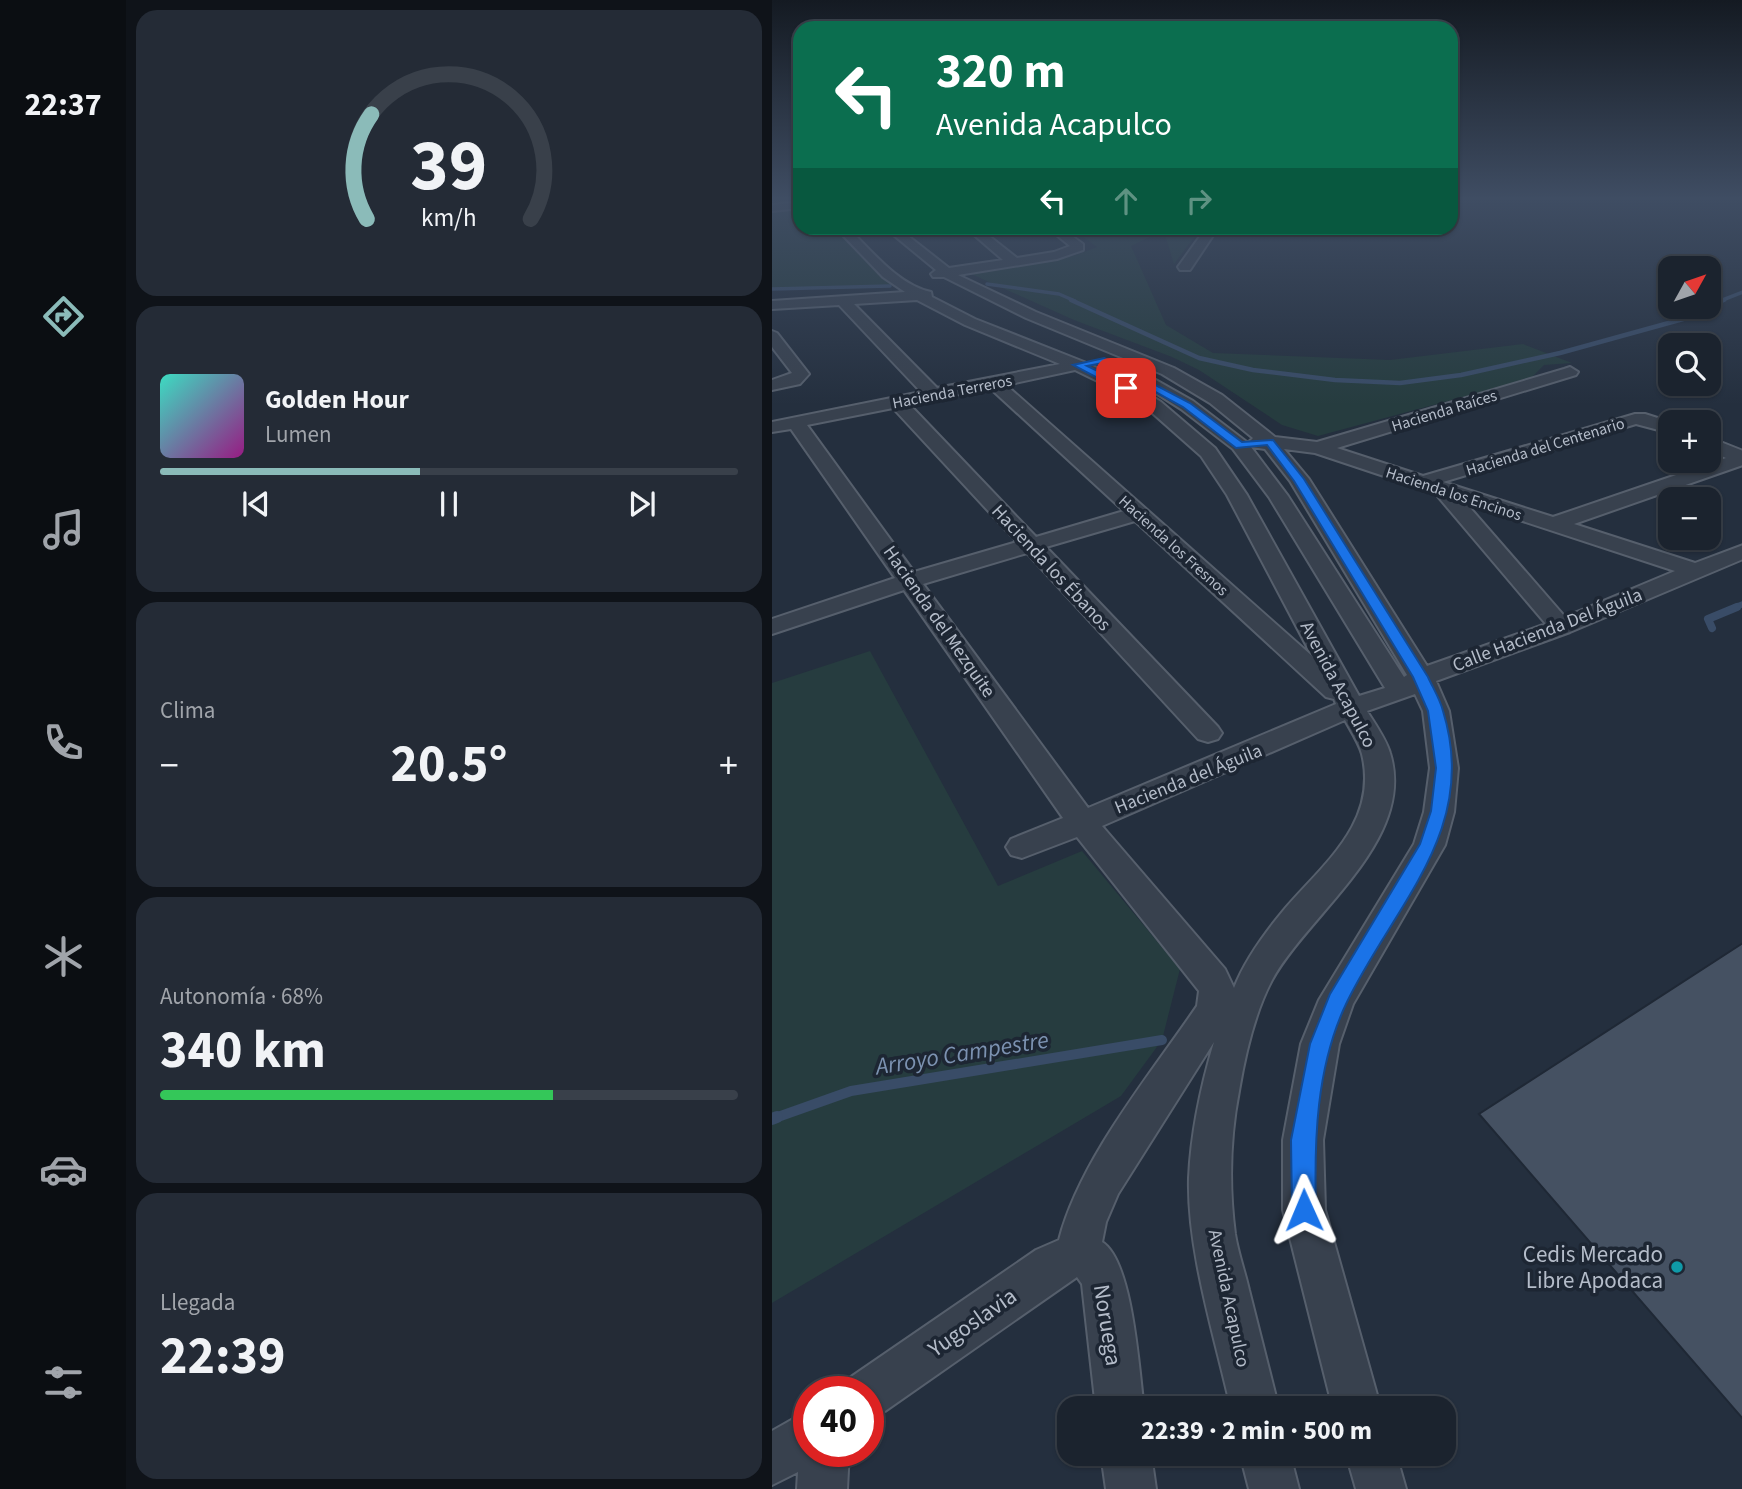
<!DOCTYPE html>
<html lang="es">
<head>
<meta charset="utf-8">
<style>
  :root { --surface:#1b232e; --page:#242b36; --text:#f1f3f6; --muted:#a0a4aa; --line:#39404a; --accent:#8bbbb9 }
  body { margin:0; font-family:"Source Sans 3",sans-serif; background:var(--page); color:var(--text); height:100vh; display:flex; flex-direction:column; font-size:26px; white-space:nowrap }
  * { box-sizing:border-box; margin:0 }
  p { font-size:23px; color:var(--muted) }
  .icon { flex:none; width:38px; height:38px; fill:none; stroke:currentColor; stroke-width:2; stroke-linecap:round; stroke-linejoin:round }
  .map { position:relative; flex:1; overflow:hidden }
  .side { display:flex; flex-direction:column; gap:10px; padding:10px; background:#0f1319; width:646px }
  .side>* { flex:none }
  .top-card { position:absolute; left:21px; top:21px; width:665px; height:214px; border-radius:21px; box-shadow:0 2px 5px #0004,0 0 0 2px var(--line); background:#0b6e4f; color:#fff; overflow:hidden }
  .needle { width:46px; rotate:50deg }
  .buttons { position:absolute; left:886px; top:256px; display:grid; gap:14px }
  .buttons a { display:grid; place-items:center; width:63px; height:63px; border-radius:14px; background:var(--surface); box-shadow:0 2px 5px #0004,0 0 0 2px var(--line); font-size:35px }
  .speed { position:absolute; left:21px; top:1376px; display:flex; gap:14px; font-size:35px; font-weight:700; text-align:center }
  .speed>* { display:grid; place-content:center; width:91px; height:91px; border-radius:50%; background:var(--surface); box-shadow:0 2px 5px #0004,0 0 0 2px var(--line); line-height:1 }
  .speed .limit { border:10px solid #d22; background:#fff; color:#111 }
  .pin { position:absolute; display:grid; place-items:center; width:60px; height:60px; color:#fff; margin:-30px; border-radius:14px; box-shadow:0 4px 10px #0006 }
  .me { position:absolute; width:77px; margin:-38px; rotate:359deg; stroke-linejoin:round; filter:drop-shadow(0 0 5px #0008) }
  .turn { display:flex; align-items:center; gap:24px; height:147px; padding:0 28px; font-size:32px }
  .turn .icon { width:91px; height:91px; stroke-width:2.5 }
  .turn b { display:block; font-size:49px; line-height:60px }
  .lanes { display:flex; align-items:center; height:66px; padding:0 28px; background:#0003; justify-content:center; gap:35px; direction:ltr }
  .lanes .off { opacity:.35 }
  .big { font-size:52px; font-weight:700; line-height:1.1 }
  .side .card { flex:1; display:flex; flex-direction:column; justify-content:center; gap:10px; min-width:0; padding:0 24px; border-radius:21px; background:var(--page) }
  .side .dial { align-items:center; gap:0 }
  .dial svg { height:182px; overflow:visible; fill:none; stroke:var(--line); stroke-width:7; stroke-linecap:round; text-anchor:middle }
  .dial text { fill:var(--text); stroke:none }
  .song { display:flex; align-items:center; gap:21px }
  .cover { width:84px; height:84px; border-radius:10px; background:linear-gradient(135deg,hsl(170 70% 55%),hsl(310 70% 35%)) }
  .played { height:7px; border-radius:4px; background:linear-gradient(90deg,var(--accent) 45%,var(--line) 45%) }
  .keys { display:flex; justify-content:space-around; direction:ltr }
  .heat { display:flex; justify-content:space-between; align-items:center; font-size:38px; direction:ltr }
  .charge { height:10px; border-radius:5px; background:linear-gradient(90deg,#34c759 68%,var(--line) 0) }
  .trip { position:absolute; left:285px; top:1396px; width:399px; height:70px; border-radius:21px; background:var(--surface); box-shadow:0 2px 5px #0004,0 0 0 2px var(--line); font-weight:700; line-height:70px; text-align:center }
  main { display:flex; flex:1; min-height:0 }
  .tab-bar { display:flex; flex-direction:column; width:126px; justify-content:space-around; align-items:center; background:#0b0e12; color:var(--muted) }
  .tab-bar .icon { width:49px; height:49px }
  .tab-bar .current { color:var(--accent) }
  .tab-bar b { font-size:32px; color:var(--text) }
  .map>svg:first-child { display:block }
  .green { fill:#263c3f }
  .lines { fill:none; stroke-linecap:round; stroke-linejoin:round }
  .stream-far5 { stroke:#394c67; stroke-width:3.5 }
  .stream-far4 { stroke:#394c67; stroke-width:4.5 }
  .stream-far3 { stroke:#394c67; stroke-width:6 }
  .stream-far2 { stroke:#394c67; stroke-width:8 }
  .stream-far1 { stroke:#394c67; stroke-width:10 }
  .stream { stroke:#394c67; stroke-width:12 }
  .building { fill:#455162; stroke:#1f2835; stroke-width:2 }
  .minor-casing { stroke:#565f6c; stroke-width:4 }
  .minor { fill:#38414e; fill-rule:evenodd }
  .route { fill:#1a73e8; stroke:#114b97; stroke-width:2 }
  .culture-dot { fill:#0f9aa8; stroke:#1d2633; stroke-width:2.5 }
  .labels { text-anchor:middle; stroke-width:7; stroke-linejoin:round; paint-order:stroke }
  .far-street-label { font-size:16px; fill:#b4bcc9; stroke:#1d2633 }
  .street-label { font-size:19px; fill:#b4bcc9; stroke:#1d2633 }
  .near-poi-label { font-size:23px; fill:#b4bcc9; stroke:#1d2633; text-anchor:end }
  .near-street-label { font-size:23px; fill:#b4bcc9; stroke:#1d2633 }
  .near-water-label { font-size:24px; font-style:italic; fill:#7c92b1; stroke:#1d2633 }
</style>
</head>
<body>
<main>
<nav class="tab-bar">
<b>22:37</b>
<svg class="icon current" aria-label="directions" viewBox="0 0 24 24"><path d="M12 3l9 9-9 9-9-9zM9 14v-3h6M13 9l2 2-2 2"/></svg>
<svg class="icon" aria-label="music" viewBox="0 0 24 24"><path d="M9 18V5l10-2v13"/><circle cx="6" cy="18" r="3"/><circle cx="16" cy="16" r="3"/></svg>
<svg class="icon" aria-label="phone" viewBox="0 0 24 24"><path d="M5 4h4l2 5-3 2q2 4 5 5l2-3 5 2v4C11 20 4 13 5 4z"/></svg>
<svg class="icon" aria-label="climate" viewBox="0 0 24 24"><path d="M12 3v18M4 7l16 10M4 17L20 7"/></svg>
<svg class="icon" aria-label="car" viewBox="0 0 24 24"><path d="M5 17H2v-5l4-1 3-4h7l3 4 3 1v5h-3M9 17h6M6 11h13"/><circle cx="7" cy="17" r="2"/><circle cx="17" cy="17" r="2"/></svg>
<svg class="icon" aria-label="filters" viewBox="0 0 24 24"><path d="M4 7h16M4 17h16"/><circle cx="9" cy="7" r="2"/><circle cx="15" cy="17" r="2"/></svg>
</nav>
<section class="side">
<div class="card dial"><svg viewBox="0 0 100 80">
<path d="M14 69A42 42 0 1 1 86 69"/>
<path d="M14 69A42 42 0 0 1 16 23" stroke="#8bbbb9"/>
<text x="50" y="56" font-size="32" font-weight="700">39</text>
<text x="50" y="72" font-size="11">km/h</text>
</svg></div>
<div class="card">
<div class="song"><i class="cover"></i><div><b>Golden Hour</b><p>Lumen</p></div></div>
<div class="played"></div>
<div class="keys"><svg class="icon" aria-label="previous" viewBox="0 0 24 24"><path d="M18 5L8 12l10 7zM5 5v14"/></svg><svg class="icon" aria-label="pause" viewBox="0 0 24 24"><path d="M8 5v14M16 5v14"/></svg><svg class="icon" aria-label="next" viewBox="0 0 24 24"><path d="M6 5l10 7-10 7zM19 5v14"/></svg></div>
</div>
<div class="card"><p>Clima</p>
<div class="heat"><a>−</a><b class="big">20.5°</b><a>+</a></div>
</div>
<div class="card"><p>Autonomía · 68%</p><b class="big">340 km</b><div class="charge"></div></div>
<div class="card"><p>Llegada</p><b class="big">22:39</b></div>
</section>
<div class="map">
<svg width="971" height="1489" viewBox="0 0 971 1489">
  <rect width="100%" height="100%" fill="#242f3e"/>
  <!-- green -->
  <path class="green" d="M28 207V228H63L112 277 128 284 98 287 0 289V210Z
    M299 228H380L382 235 359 246 394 325 441 353 618 360 751 344 800 363 772 365 758 379 546 436 510 425 427 370 400 357 302 320 197 273 304 255 325 247Z
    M391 228H429L402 264Z
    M98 651 226 886 310 851 408 969 390 1040 349 1096 0 1303V683Z"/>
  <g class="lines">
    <!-- stream-far5 -->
    <path class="stream-far5" d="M215 284 287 294 303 301
      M0 289 118 286
      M948 301 971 292"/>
    <!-- stream-far4 -->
    <path class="stream-far4" d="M299 300 427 358 481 370 563 380 628 383 689 375 788 353 922 316 936 306
      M936 306 952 300"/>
    <!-- stream-far3 -->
    <path class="stream-far3" d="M961 608 971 604"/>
    <!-- stream-far2 -->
    <path class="stream-far2" d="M940 628 936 619 965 607"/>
    <!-- stream-far1 -->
    <path class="stream-far1" d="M0 1119 79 1091 390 1040"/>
    <!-- stream -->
    <path class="stream" d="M0 1119 5 1117"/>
  </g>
  <!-- building -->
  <path class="building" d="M971 943V1419L707 1114Z"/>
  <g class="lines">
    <defs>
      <path id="minor" d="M28 202V208L0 211V205Z
        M64 228H76C100 251 126 285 159 292L160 297 203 319 312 362 360 384 389 402 443 448 475 495 587 696 613 688 497 497 461 449 409 409 368 383 376 378 382 379 421 401 476 443 481 438 438 403 390 374 254 318 172 277H161L159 274 164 270 113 228H126L177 268 231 260 194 228H207L245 258 282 252 298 246 276 228H289L311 244V250L285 259 186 275 264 312 402 368 450 395 503 437 545 442 792 369 798 367 806 372 804 375 565 448 651 476 863 414H873L898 422V433L864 424 671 482 781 517 954 458 936 450V437L971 451V465L802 524 923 563 971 545V559L798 632 664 681 677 711 686 768 682 812 673 845 581 1004 567 1044 551 1140 553 1210 609 1409H561L511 1210V1140L529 1044 547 1000 642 844 652 812 658 768 651 711 643 694 595 711C603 724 614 739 618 753 645 840 537 913 500 980 483 1012 473 1055 467 1091 458 1137 457 1188 463 1234 466 1253 473 1272 477 1290 487 1330 497 1369 507 1409H459C443 1337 415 1251 417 1178 419 1132 429 1086 442 1042L346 1194 334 1222 330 1242C361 1261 367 1372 372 1409H324L310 1284 305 1277 113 1411 96 1418V1391H73L79 1377 264 1250 287 1240C308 1159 378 1075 425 1006L427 991 305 837 250 858 239 855 234 847 239 839 291 818 132 590 0 634V619L123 578 19 429 0 432V422L149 392 67 305 0 309V301L133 292 111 277ZM145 300 193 325 288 364 165 388 82 304ZM303 370 348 392 377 410 429 456 455 495 540 656 234 385ZM218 388 352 511 264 537 137 404ZM121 408 245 542 142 572 35 425ZM479 447 493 449 518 481 635 675 632 677 516 496ZM512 449 543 453 663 493 774 624 655 666 537 479ZM693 502 903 571 793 617ZM363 521 554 697 562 699 564 704 316 808 151 584 255 553 426 739 436 742 446 739 450 733 446 727 274 547ZM573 720C579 731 587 743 590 754 607 823 550 865 511 911 492 934 473 960 462 988L453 969 330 826Z
        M434 228H446L418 270H408L406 267Z
        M0 331 5 333 37 374 28 384 0 390V380L20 373 0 347Z
        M37 1410V1451H77L75 1489H25L26 1472 0 1485V1431Z
        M329 1454H379L384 1489H334Z
        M468 1454H518L527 1489H477Z
        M574 1454H624L634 1489H584Z"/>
    </defs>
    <!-- minor casing -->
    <use href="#minor" class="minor-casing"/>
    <!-- minor -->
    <use href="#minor" class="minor"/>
  </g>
  <!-- sky -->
  <linearGradient id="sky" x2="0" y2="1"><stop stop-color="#141a22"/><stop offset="0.49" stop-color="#3f4d63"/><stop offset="1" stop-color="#3f4d63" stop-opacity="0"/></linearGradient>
  <rect width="971" height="405" fill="url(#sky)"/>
  <!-- route -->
  <path class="route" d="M332 358 418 403 470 442 501 440 532 479 656 677C661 688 668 699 671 711 708 830 622 905 575 1002 544 1066 542 1141 544 1210L540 1219 532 1222 523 1219 520 1210 519 1140 538 1044 558 994 648 844 659 811 664 768 656 711 641 677 522 481 495 445 464 448 411 407 331 363 315 366 357 386V391H350L301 365Z"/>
  <!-- markers -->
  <circle class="culture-dot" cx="905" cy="1267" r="7"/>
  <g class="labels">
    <!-- far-street labels -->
    <g class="far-street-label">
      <text transform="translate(180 391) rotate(-11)" y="6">Hacienda Terreros</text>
      <text transform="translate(672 410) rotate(-17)" y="6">Hacienda Raíces</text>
      <text transform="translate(773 446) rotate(-17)" y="6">Hacienda del Centenario</text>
      <text transform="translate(682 493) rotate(18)" y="6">Hacienda los Encinos</text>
      <text transform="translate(402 545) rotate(42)" y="6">Hacienda los Fresnos</text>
    </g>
    <!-- street labels -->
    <g class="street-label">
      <text transform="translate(280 567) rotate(47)" y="7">Hacienda los Ébanos</text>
      <text transform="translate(168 621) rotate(55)" y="7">Hacienda del Mezquite</text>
      <text transform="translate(775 629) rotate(-21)" y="7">Calle Hacienda Del Águila</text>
      <text transform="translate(567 684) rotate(62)" y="7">Avenida Acapulco</text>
      <text transform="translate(416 778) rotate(-22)" y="7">Hacienda del Águila</text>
      <text transform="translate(458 1298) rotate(78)" y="7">Avenida Acapulco</text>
    </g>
    <!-- near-poi labels -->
    <g class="near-poi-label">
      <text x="891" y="1262">Cedis Mercado<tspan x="891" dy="26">Libre Apodaca</tspan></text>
    </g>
    <!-- near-street labels -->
    <g class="near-street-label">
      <text transform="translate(200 1322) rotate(-35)" y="8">Yugoslavia</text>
      <text transform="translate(336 1325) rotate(81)" y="8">Noruega</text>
    </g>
    <!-- near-water labels -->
    <g class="near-water-label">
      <text transform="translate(190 1053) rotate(-9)" y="8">Arroyo Campestre</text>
    </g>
  </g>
</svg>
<div class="buttons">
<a><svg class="needle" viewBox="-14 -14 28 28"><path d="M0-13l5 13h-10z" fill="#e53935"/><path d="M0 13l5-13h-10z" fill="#a0a4aa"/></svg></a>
<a><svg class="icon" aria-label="search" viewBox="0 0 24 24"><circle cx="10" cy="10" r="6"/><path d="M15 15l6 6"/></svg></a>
<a>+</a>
<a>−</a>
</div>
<div class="speed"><div class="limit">40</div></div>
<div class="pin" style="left:354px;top:388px;background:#d93025"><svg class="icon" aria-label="arrive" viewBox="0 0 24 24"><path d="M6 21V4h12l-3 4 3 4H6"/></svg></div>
<svg class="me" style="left:532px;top:1210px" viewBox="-20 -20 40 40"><path d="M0-17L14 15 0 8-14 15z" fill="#1a73e8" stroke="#fff" stroke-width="4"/></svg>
<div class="trip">22:39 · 2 min · 500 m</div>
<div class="top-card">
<div class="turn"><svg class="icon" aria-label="left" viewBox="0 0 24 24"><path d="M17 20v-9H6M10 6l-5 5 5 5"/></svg><div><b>320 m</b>Avenida Acapulco</div></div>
<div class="lanes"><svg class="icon" aria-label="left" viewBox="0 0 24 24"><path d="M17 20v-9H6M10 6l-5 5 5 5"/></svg><svg class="icon off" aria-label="ahead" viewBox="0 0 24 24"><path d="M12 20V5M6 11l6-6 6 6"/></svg><svg class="icon off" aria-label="right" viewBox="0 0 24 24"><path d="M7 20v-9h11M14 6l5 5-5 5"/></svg></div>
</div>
</div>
</main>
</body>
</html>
